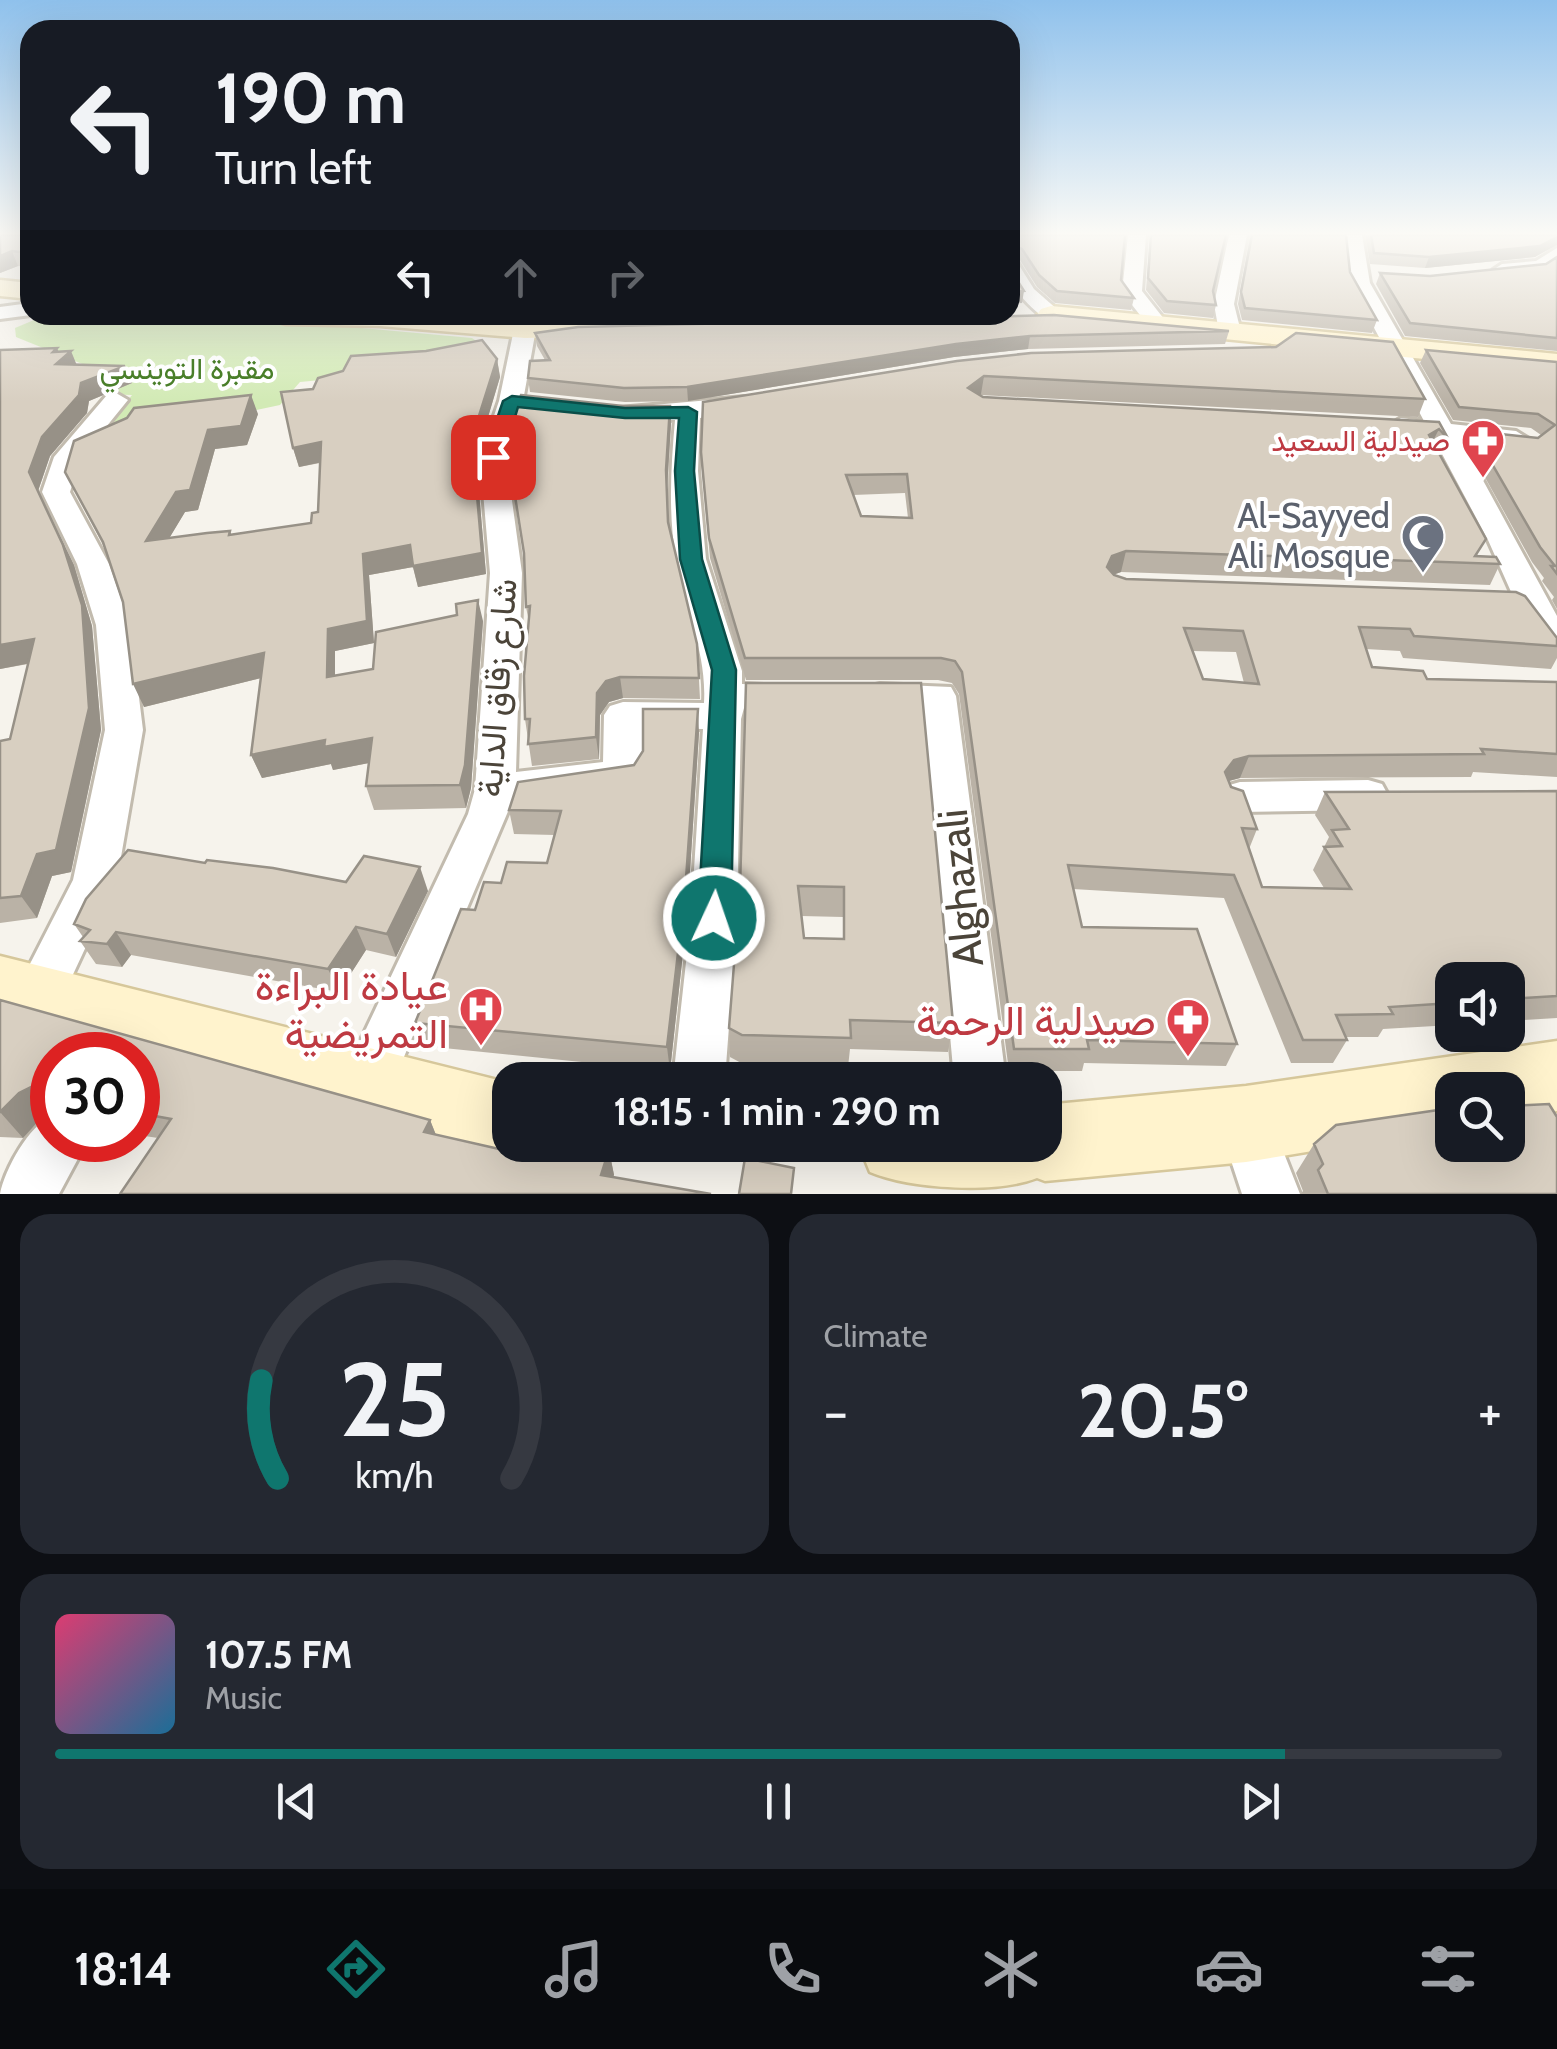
<!DOCTYPE html>
<html lang="en">
<head>
<meta charset="utf-8">
<style>
  :root { --surface:#171b24; --page:#242831; --text:#f1f3f6; --muted:#9ea1a6; --line:#363941; --accent:#0f766e }
  body { margin:0; font-family:Cabin,Vazirmatn,sans-serif; background:var(--page); color:var(--text); height:100vh; display:flex; flex-direction:column; font-size:38px; white-space:nowrap }
  * { box-sizing:border-box; margin:0 }
  p { font-size:32px; color:var(--muted) }
  .icon { flex:none; width:55px; height:55px; fill:none; stroke:currentColor; stroke-width:2; stroke-linecap:round; stroke-linejoin:round }
  .map { position:relative; height:1194px; overflow:hidden }
  .sheet { display:flex; flex-direction:column; gap:20px; padding:20px; background:#0d0f14; flex:1 }
  .sheet>* { flex:none }
  .top-card { position:absolute; left:20px; top:20px; width:1000px; height:305px; border-radius:30px; box-shadow:0 10px 40px #0002; background:#171b24; color:var(--text); overflow:hidden }
  .controls { position:absolute; left:1435px; top:962px; display:grid; gap:20px }
  .controls a { display:grid; place-items:center; width:90px; height:90px; border-radius:20px; background:var(--surface); box-shadow:0 10px 40px #0002; font-size:50px }
  .speed { position:absolute; left:30px; top:1032px; display:flex; gap:20px; font-size:50px; font-weight:700; text-align:center }
  .speed>* { display:grid; place-content:center; width:130px; height:130px; border-radius:50%; background:var(--surface); box-shadow:0 10px 40px #0002; line-height:1 }
  .speed .limit { border:15px solid #d22; background:#fff; color:#111 }
  .pin { position:absolute; display:grid; place-items:center; width:85px; height:85px; color:#fff; margin:-42px; border-radius:20px; box-shadow:0 5px 15px #0006 }
  .me { position:absolute; width:110px; margin:-55px; rotate:3deg; stroke-linejoin:round; filter:drop-shadow(0 0 8px #0008) }
  .turn { display:flex; align-items:center; gap:35px; height:210px; padding:0 30px; font-size:45px }
  .turn .icon { width:130px; height:130px; stroke-width:2.5 }
  .turn b { display:block; font-size:70px; line-height:85px }
  .lanes { display:flex; align-items:center; height:95px; padding:0 30px; background:#0003; justify-content:center; gap:50px; direction:ltr }
  .lanes .off { opacity:.35 }
  .big { font-size:75px; font-weight:700; line-height:1.1 }
  .sheet .tile { flex:1; display:flex; flex-direction:column; justify-content:center; gap:15px; min-width:0; padding:0 35px; border-radius:30px; background:var(--page) }
  .sheet .dial { align-items:center; gap:0 }
  .dial svg { height:260px; overflow:visible; fill:none; stroke:var(--line); stroke-width:7; stroke-linecap:round; text-anchor:middle }
  .dial text { fill:var(--text); stroke:none }
  .song { display:flex; align-items:center; gap:30px }
  .cover { width:120px; height:120px; border-radius:15px; background:linear-gradient(135deg,hsl(340 70% 55%),hsl(200 70% 35%)) }
  .played { height:10px; border-radius:5px; background:linear-gradient(90deg,var(--accent) 85%,var(--line) 85%) }
  .keys { display:flex; justify-content:space-around; direction:ltr }
  .heat { display:flex; justify-content:space-between; align-items:center; font-size:55px; direction:ltr }
  .sheet .tiles { flex:1; display:grid; gap:20px; grid-template-columns:1fr 1fr }
  .tile:last-child { grid-column:span 2 }
  .trip { position:absolute; left:492px; top:1062px; width:570px; height:100px; border-radius:30px; background:var(--surface); box-shadow:0 10px 40px #0002; font-weight:700; line-height:100px; text-align:center }
  .tabs { display:flex; height:160px; justify-content:space-around; align-items:center; background:#090b0e; color:var(--muted) }
  .tabs .icon { width:70px; height:70px }
  .tabs .selected { color:var(--accent) }
  .tabs b { font-size:45px; color:var(--text) }
  .map>svg:first-child { display:block }
  .green { fill:#d2eab5 }
  .lines { fill:none; stroke-linecap:round; stroke-linejoin:round }
  .street-casing { stroke:#c2bbae; stroke-width:6 }
  .secondary-casing { stroke:#d6c79b; stroke-width:5 }
  .street { fill:#fff; fill-rule:evenodd }
  .secondary { fill:#fff3cd; fill-rule:evenodd }
  .wall { fill:#bab2a6; fill-rule:evenodd }
  .shaded-wall { fill:#979187 }
  .building { fill:#d8cfc1; stroke:#979187; stroke-width:2.5; fill-rule:evenodd }
  .route { fill:#0f766e; stroke:#0a4d48; stroke-width:2.5 }
  .labels { text-anchor:middle; stroke-width:8; stroke-linejoin:round; paint-order:stroke }
  .far-park-label { font-size:30px; fill:#4a7f2a; stroke:#fff }
  .far-health-label { font-size:30px; fill:#be3a42; stroke:#fff; text-anchor:end }
  .worship-label { font-size:35px; fill:#5b616d; stroke:#fff; text-anchor:end }
  .street-label { font-size:35px; fill:#4b4439; stroke:#fff }
  .near-street-label { font-size:42px; fill:#4b4439; stroke:#fff }
  .near-health-label { font-size:42px; fill:#be3a42; stroke:#fff; text-anchor:end }
</style>
</head>
<body>
<div class="map">
<svg width="1557" height="1194" viewBox="0 0 1557 1194">
  <rect width="100%" height="100%" fill="#f6f3ec"/>
  <!-- green -->
  <path class="green" d="M46 315H218L472 338 482 345 342 378 300 382 280 405 93 444 132 395 98 394 107 374 16 337 15 328Z"/>
  <g class="lines">
    <defs>
      <path id="street" d="M1128 235H1146L1142 291 1168 324 1164 328H1150L1122 292Z
        M1229 235H1247L1234 304 1241 332 1230 338 1219 332 1214 304Z
        M1344 235H1362L1370 283 1451 424 1516 431 1529 439 1516 447 1461 440 1557 616V651L1545 648 1520 612 1488 540 1433 437 1392 431 1388 426 1401 418 1424 421 1350 283Z
        M1557 248V262C1543 274 1507 281 1493 270L1502 264 1536 261Z
        M1010 260 1017 262 1034 289 1059 311 1062 315 1059 319H1045C1023 300 1010 290 1010 260Z
        M30 303 31 315 0 319V307Z
        M525 323 536 329 523 401 506 457 522 573 516 772 603 762 604 715 610 706 623 702 704 703C707 650 684 610 676 559 668 514 671 465 675 420L619 418 616 413 619 408 744 397 756 404 744 411 700 418 698 471 706 559 742 671V684L804 687 809 696 804 705 744 708 741 719 737 917 725 1080H673L691 917 703 729 642 728V775L636 785 512 802 384 1104 365 1112 346 1104 339 1086 468 814 475 789 490 573 480 457 499 401 514 329Z
        M116 393 128 400 80 459 70 492 109 564 130 625 143 730 117 880 55 1013 38 1019 21 1013 13 997 73 880 105 730 96 625 77 564 42 492 54 457 107 395Z
        M880 684 951 687 956 696 1006 1080H954L921 708 867 705 862 696 867 687Z
        M1368 780 1382 784 1388 795 1382 806 1368 810 1240 812 1226 808 1220 797 1226 786 1240 782Z
        M1246 1097 1265 1105 1300 1194H1242L1219 1124 1227 1105Z
        M52 1116V1140H88L59 1194H0C5 1169 29 1125 52 1116Z"/>
      <path id="secondary" d="M0 280 30 283V299L0 296Z
        M1051 306 1557 354V372L1041 321 1037 315 1041 309Z
        M272 315C394 315 515 320 637 317L647 320 652 326 647 332 637 335 525 338 380 326 286 324 276 321Z
        M816 315H995L996 317 992 323 982 326 826 330 816 327 811 321Z
        M0 956 510 1083V1145H538L510 1159 365 1122 0 1016Z
        M1557 1041V1111L1508 1120V1090H1452V1128L1246 1162 1045 1181 1037 1178C996 1194 910 1189 870 1172L859 1145H1045V1105L1246 1086Z"/>
    </defs>
    <!-- street casing -->
    <use href="#street" class="street-casing"/>
    <!-- secondary casing -->
    <use href="#secondary" class="secondary-casing"/>
    <!-- street -->
    <use href="#street" class="street"/>
    <!-- secondary -->
    <use href="#secondary" class="secondary"/>
  </g>
  <!-- wall -->
  <path class="wall" d="M0 235H30V267L18 266 0 273Z
    M1010 235 1121 280 1134 298 1131 310 1055 303 1037 287 1020 260 1010 257Z
    M1150 235H1226L1213 291 1216 305 1213 318 1164 313 1146 290Z
    M1250 235H1346L1350 272 1377 320 1372 333 1242 320 1238 304Z
    M1365 235H1557L1535 257 1425 268 1370 264Z
    M1557 257V351L1405 336 1376 284 1380 273 1430 276 1546 264Z
    M1229 331 1225 344 1028 349 954 357 688 401 625 402 530 392 528 378 545 360 537 346 535 333Z
    M1426 350 1557 362V609L1552 600 1554 597 1542 581 1544 578 1532 562 1467 445 1473 431 1538 438 1541 435 1531 428 1453 420 1420 363Z
    M58 351 76 364 125 366 132 383 89 401 87 413 50 456 38 491 74 565 92 626 101 730 71 872 52 876 37 918 0 923V741L10 739 28 664 0 669Z
    M497 359 500 377 476 457 486 574 418 587 413 567 369 575 374 643 335 651V675L373 669 483 621 471 788 466 808 374 810 366 786 369 763 333 770 331 764 262 778 251 755 261 678 144 707 123 602 105 549 65 472 258 414 247 445 215 449 198 510 185 512 169 538 230 531 231 535 311 523 318 512 320 463 299 467 293 448 313 389Z
    M957 361 1425 399 1418 417 980 395 983 397 1439 422 1449 440 1441 457 1478 556 1500 564 1490 585 1121 572 1113 575 1126 579 1557 638V658L1551 669 1403 658 1400 651 1366 649 1372 667 1427 679 1557 682V777L1473 772 1471 777 1240 778 1229 781 1257 829 1249 849 1262 887 1324 888 1313 870 1329 837 1315 815 1325 792 1557 791V1018L1508 1021V980H1452V1025L1383 1029 1378 1037H1346L1347 1040 1333 1063H1291L1224 898 1073 889 1082 927 1237 1044 1226 1066 1084 1063 1082 1071H1009L959 694 952 683 938 680H746L710 558 702 471 701 452ZM905 493 908 518 861 516 853 495ZM1192 651 1236 652 1244 683 1203 679Z
    M670 406 671 424 667 489 669 526 697 644 700 699 623 698 609 702 600 715 599 759 532 766 525 719 529 622 526 607Z
    M746 683 953 1023 948 1052 850 1049 848 1067 743 1064 730 1057 729 1028 740 888ZM801 916 843 917V939L804 938Z
    M699 733 687 917 670 1071 424 1046 415 1023 475 910 501 883 547 863 555 835 514 834 509 810 634 765Z
    M205 863 346 882 428 891 396 957 366 950 339 992 131 955 122 967 96 964 80 941 83 937 74 924Z
    M0 1000 430 1120 436 1135 508 1151 609 1150 614 1175 158 1138 138 1135V1055H52V1119L48 1114 41 1118 23 1138 0 1137Z
    M1314 1144 1557 1194H1301L1303 1191 1296 1173Z"/>
  <!-- shaded-wall -->
  <path class="shaded-wall" d="M1557 237V245L1535 257 1425 268 1429 257Z
    M12 251 18 266 0 273V256Z
    M1024 291 1022 303 1010 304V292Z
    M1030 336 1028 349 954 357 688 401 687 387 956 344Z
    M57 348 62 359 71 351 78 368 64 381 53 352Z
    M497 359 500 377 476 457 486 574 418 587 413 567 369 575 374 643 335 651V699L327 677 328 629 363 554 472 438Z
    M125 366 132 383 89 401 87 413 50 456 38 491 74 565 92 626 101 730 71 872 52 876 37 918 21 896 63 545 29 472 42 437 81 383Z
    M984 376 981 394 965 406 968 388Z
    M251 395 258 414 247 445 215 449 198 510 185 512 155 562 146 541 176 492 208 430Z
    M670 406 671 424 667 489 666 470Z
    M1439 429 1430 447 1429 435Z
    M321 442 327 461 299 467 293 448Z
    M1126 551 1121 572 1107 577V567L1112 556Z
    M478 600 483 621 471 788 466 808 460 785Z
    M34 639 46 660 0 669V645Z
    M264 653 273 675 144 707 133 684Z
    M620 677 623 698 609 702 600 715 599 759 596 737 597 693 606 681Z
    M698 709 699 733 687 917 670 1071 667 1047Z
    M372 738 379 761 333 770 331 764 262 778 251 755 325 740Z
    M1249 756 1240 778 1225 782V772L1234 760Z
    M420 867 428 891 396 957 387 934Z
    M356 927 366 950 339 992 328 969Z
    M116 932 131 955 122 967 107 944Z
    M31 1087 36 1095 52 1115V1119L48 1114 41 1118 23 1138 0 1112 19 1093Z
    M430 1120 440 1145 424 1132Z
    M609 1150 614 1175 608 1194 601 1175Z"/>
  <!-- building -->
  <path class="building" d="M0 235H30V253L12 251 0 256Z
    M1010 235H1125L1121 280 1134 298 1057 291 1039 275 1022 249 1013 245 1010 247Z
    M1151 235H1226L1213 291 1216 305 1167 301 1148 278Z
    M1252 235H1346L1350 272 1377 320 1245 308 1241 292Z
    M1371 235H1557V237L1540 246 1429 257 1374 253Z
    M1557 257V338L1410 323 1380 273 1430 276 1546 264Z
    M1010 267V269L1024 291 1010 292Z
    M1054 315 1229 331 1030 336 956 344 687 387 624 388 528 378 530 361 550 360 535 333 578 327Z
    M1296 333 1393 342 1425 399 984 376 968 388 983 397 1439 422 1449 440 1439 429 1429 435 1486 539 1475 556 1496 557 1500 564 1126 551 1112 556 1107 567 1114 575 1126 579 1516 592 1525 596 1557 638V646L1414 636 1410 629 1359 627 1372 667 1423 671 1427 679 1557 682V754L1481 749 1484 754 1249 756 1234 760 1225 772 1231 787 1243 791 1257 829 1242 828 1262 887 1351 889 1324 847 1342 846 1332 830 1349 829 1325 792 1557 791V996L1508 999V980H1452V1003L1389 1007 1393 1014 1336 1015 1347 1040H1303L1234 875 1068 865 1082 927 1197 929 1237 1044 1087 1040 1089 1049H1014L962 672 955 661 941 658H745L709 538 701 452 703 402 957 361 1031 353 1276 347ZM907 474 912 518 861 516 846 475ZM1184 628 1243 631 1259 684 1203 679Z
    M482 340 497 359 472 438 482 553 413 566 410 545 363 554 367 621 328 629 327 677 373 669 376 632 457 615 456 604 478 600 465 765 460 785 366 786 372 738 324 747 325 740 251 755 264 653 133 684 123 602 103 542 65 472 74 441 127 418 134 408 251 395 241 426 208 430 190 490 176 492 146 541 207 533 230 531 229 535 311 523 312 513 318 512 321 442 293 448 281 392 313 389 318 378 343 371 351 356 426 351Z
    M57 348 53 352 71 351 56 364 125 366 81 383 79 395 42 437 29 472 63 545 82 605 89 708 56 850 37 854 21 896 0 898V741L10 739 34 639 0 645V350Z
    M1426 350 1557 362V574L1551 566H1555L1540 547 1473 431 1538 438 1555 425 1538 414 1459 407Z
    M521 395 623 406H670L666 470 668 522 697 644 699 678 620 677 606 681 597 693 596 737 528 744 530 719H525L524 676 530 606 526 607 524 553 506 439Z
    M746 683H921L953 1023 850 1020 851 1038 742 1035 729 1028 740 888ZM798 886 844 887V939L804 938Z
    M643 709H698L685 893 667 1047 415 1023 461 909 475 910 484 882 501 883 507 862 547 863 561 811 509 810 518 782 634 765 643 751Z
    M128 850 205 863 207 860 273 868 346 882 364 856 420 867 387 934 356 927 328 969 116 932 107 944 80 941 90 930 74 924 86 899Z
    M0 1000 430 1120 424 1132 508 1151 511 1145H587L609 1150 601 1175 711 1194H120L171 1119 138 1113V1055H52V1098L36 1095 34 1098 31 1087 19 1093 0 1112Z
    M1549 1104 1557 1117V1194H1328L1318 1170 1323 1164 1314 1144 1336 1125 1452 1108V1145H1508V1106Z
    M745 1158 794 1168 791 1194H739Z"/>
  <!-- sky -->
  <linearGradient id="sky" x2="0" y2="1"><stop stop-color="#8fc1ec"/><stop offset="0.58" stop-color="#fbfaf6"/><stop offset="1" stop-color="#fbfaf6" stop-opacity="0"/></linearGradient>
  <rect width="1557" height="402" fill="url(#sky)"/>
  <!-- route -->
  <path class="route" d="M512 396 625 408 688 407 697 412 694 471 702 559 736 670 731 918 726 927 714 931 703 927 698 918 712 670 680 559 675 471 679 418H625L518 407 503 457 493 463 487 461 484 457 503 401Z"/>
  <!-- icons -->
  <defs>
    <symbol id="pharmacy-pin" viewBox="-11 -11 22 30"><path d="M0 17L-7.5 6A9.5 9.5 0 1 1 7.5 6Z" fill="#e0444e" stroke="#fff"/><path d="M-2-6h4v4h4v4h-4v4h-4v-4h-4v-4h4Z" fill="#fff"/></symbol>
    <symbol id="mosque-pin" viewBox="-11 -11 22 30"><path d="M0 17L-7.5 6A9.5 9.5 0 1 1 7.5 6Z" fill="#6b7280" stroke="#fff"/><path d="M3.5-4.9A6 6 0 1 0 3.5 4.9A5 5 0 1 1 3.5-4.9Z" fill="#fff"/></symbol>
    <symbol id="hospital-pin" viewBox="-11 -11 22 30"><path d="M0 17L-7.5 6A9.5 9.5 0 1 1 7.5 6Z" fill="#e0444e" stroke="#fff"/><path d="M-5-5h3v3.5h4V-5h3V5h-3V1.5h-4V5h-3Z" fill="#fff"/></symbol>
  </defs>
  <g fill-rule="evenodd">
    <use href="#pharmacy-pin" x="1458" y="416" width="50" height="68"/>
    <use href="#mosque-pin" x="1398" y="511" width="50" height="68"/>
    <use href="#hospital-pin" x="456" y="984" width="50" height="68"/>
    <use href="#pharmacy-pin" x="1163" y="995" width="50" height="68"/>
  </g>
  <g class="labels">
    <!-- far-park labels -->
    <g class="far-park-label">
      <text x="187" y="379">مقبرة التوينسي</text>
    </g>
    <!-- far-health labels -->
    <g class="far-health-label">
      <text x="1450" y="451">صيدلية السعيد</text>
    </g>
    <!-- worship labels -->
    <g class="worship-label">
      <text x="1390" y="528">Al-Sayyed<tspan x="1390" dy="40">Ali Mosque</tspan></text>
    </g>
    <!-- street labels -->
    <g class="street-label">
      <text transform="translate(497 688) rotate(-86)" y="12">شارع زقاق الداية</text>
    </g>
    <!-- near-street labels -->
    <g class="near-street-label">
      <text transform="translate(960 888) rotate(-96)" y="15">Alghazali</text>
    </g>
    <!-- near-health labels -->
    <g class="near-health-label">
      <text x="448" y="1000">عيادة البراءة<tspan x="448" dy="48">التمريضية</tspan></text>
      <text x="1156" y="1035">صيدلية الرحمة</text>
    </g>
  </g>
</svg>
<div class="controls">
<a><svg class="icon" aria-label="sound" viewBox="0 0 24 24"><path d="M4 9h4l5-4v14l-5-4H4zM17 9q2 3 0 6"/></svg></a>
<a><svg class="icon" aria-label="search" viewBox="0 0 24 24"><circle cx="10" cy="10" r="6"/><path d="M15 15l6 6"/></svg></a>
</div>
<div class="speed"><div class="limit">30</div></div>
<div class="pin" style="left:493px;top:457px;background:#d93025"><svg class="icon" aria-label="arrive" viewBox="0 0 24 24"><path d="M6 21V4h12l-3 4 3 4H6"/></svg></div>
<svg class="me" style="left:714px;top:918px" viewBox="-20 -20 40 40"><circle r="17" fill="#0f766e" stroke="#fff" stroke-width="3"/><path d="M0-11L8 9 0 5-8 9z" fill="#fff"/></svg>
<div class="trip">18:15 · 1 min · 290 m</div>
<div class="top-card">
<div class="turn"><svg class="icon" aria-label="left" viewBox="0 0 24 24"><path d="M17 20v-9H6M10 6l-5 5 5 5"/></svg><div><b>190 m</b>Turn left</div></div>
<div class="lanes"><svg class="icon" aria-label="left" viewBox="0 0 24 24"><path d="M17 20v-9H6M10 6l-5 5 5 5"/></svg><svg class="icon off" aria-label="ahead" viewBox="0 0 24 24"><path d="M12 20V5M6 11l6-6 6 6"/></svg><svg class="icon off" aria-label="right" viewBox="0 0 24 24"><path d="M7 20v-9h11M14 6l5 5-5 5"/></svg></div>
</div>
</div>
<section class="sheet">
<div class="tiles">
<div class="tile dial"><svg viewBox="0 0 100 80">
<path d="M14 69A42 42 0 1 1 86 69"/>
<path d="M14 69A42 42 0 0 1 9 39" stroke="#0f766e"/>
<text x="50" y="56" font-size="32" font-weight="700">25</text>
<text x="50" y="72" font-size="11">km/h</text>
</svg></div>
<div class="tile"><p>Climate</p>
<div class="heat"><a>−</a><b class="big">20.5°</b><a>+</a></div>
</div>
<div class="tile">
<div class="song"><i class="cover"></i><div><b>107.5 FM</b><p>Music</p></div></div>
<div class="played"></div>
<div class="keys"><svg class="icon" aria-label="previous" viewBox="0 0 24 24"><path d="M18 5L8 12l10 7zM5 5v14"/></svg><svg class="icon" aria-label="pause" viewBox="0 0 24 24"><path d="M8 5v14M16 5v14"/></svg><svg class="icon" aria-label="next" viewBox="0 0 24 24"><path d="M6 5l10 7-10 7zM19 5v14"/></svg></div>
</div>
</div>
</section>
<nav class="tabs">
<b>18:14</b>
<svg class="icon selected" aria-label="directions" viewBox="0 0 24 24"><path d="M12 3l9 9-9 9-9-9zM9 14v-3h6M13 9l2 2-2 2"/></svg>
<svg class="icon" aria-label="music" viewBox="0 0 24 24"><path d="M9 18V5l10-2v13"/><circle cx="6" cy="18" r="3"/><circle cx="16" cy="16" r="3"/></svg>
<svg class="icon" aria-label="phone" viewBox="0 0 24 24"><path d="M5 4h4l2 5-3 2q2 4 5 5l2-3 5 2v4C11 20 4 13 5 4z"/></svg>
<svg class="icon" aria-label="climate" viewBox="0 0 24 24"><path d="M12 3v18M4 7l16 10M4 17L20 7"/></svg>
<svg class="icon" aria-label="car" viewBox="0 0 24 24"><path d="M5 17H2v-5l4-1 3-4h7l3 4 3 1v5h-3M9 17h6M6 11h13"/><circle cx="7" cy="17" r="2"/><circle cx="17" cy="17" r="2"/></svg>
<svg class="icon" aria-label="filters" viewBox="0 0 24 24"><path d="M4 7h16M4 17h16"/><circle cx="9" cy="7" r="2"/><circle cx="15" cy="17" r="2"/></svg>
</nav>
</body>
</html>
